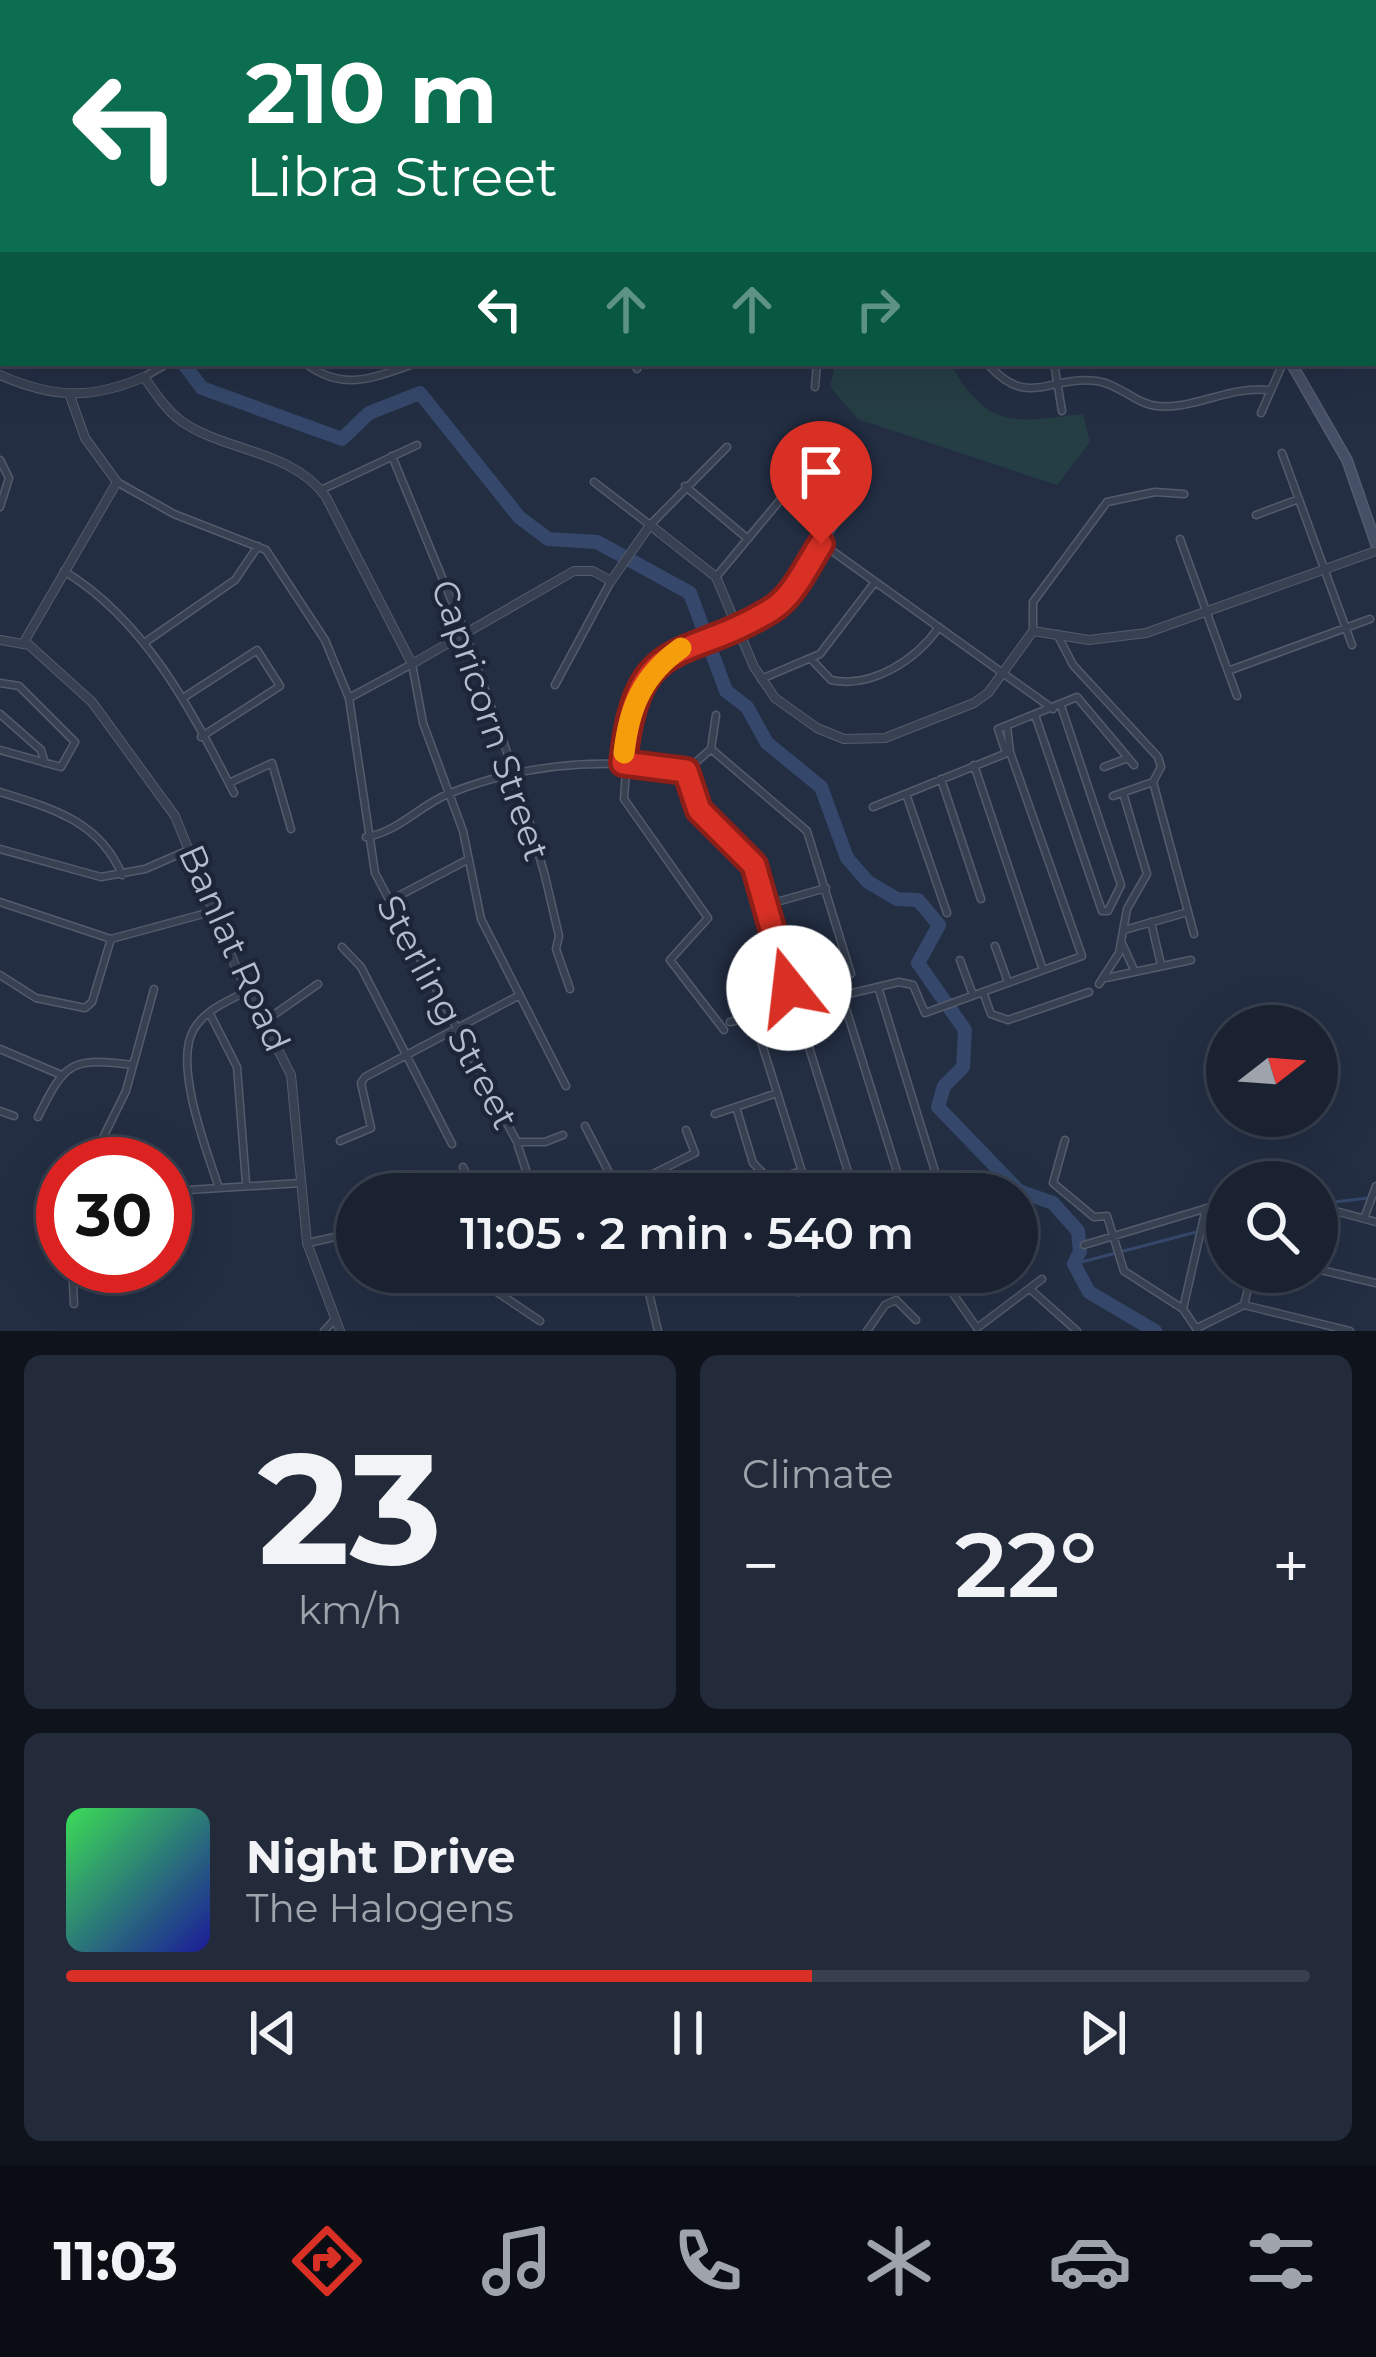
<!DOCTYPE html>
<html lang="en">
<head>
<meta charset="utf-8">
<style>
  :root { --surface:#1a2232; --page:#232a3a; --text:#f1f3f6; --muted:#9fa4ac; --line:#383f4d; --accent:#d93025 }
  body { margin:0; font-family:Montserrat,sans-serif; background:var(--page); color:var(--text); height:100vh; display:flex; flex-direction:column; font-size:45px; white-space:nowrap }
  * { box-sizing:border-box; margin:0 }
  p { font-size:39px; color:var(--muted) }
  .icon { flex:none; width:66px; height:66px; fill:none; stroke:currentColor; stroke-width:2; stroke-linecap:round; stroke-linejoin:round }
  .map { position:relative; height:1331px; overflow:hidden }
  .side { display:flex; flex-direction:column; gap:24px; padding:24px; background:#0e131c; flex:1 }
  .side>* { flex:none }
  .hud { position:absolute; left:0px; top:0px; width:1377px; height:366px; box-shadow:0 12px 48px #0002,0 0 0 3px var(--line); background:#0b6e4f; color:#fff; overflow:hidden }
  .needle { width:78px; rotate:73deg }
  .fabs { position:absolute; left:1206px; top:1005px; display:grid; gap:24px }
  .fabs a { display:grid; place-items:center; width:132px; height:132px; border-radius:50%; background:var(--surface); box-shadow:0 12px 48px #0002,0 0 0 3px var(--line); font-size:60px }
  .speed { position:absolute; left:36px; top:1137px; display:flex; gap:24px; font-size:60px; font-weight:700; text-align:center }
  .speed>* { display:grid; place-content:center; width:156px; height:156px; border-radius:50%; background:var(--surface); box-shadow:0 12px 48px #0002,0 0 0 3px var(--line); line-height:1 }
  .speed .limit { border:18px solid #d22; background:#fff; color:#111 }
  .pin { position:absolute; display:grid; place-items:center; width:102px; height:102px; color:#fff; margin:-123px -51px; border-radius:50% 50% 50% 0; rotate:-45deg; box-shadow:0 0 12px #0007 }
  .pin .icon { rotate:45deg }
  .me { position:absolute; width:132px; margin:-66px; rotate:344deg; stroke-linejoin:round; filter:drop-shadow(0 0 9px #0008) }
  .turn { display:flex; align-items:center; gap:42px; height:252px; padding:0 48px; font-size:54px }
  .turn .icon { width:156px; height:156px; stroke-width:2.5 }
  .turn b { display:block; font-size:84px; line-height:102px }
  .lanes { display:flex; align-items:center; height:114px; padding:0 48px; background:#0003; justify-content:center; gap:60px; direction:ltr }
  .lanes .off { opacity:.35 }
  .big { font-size:90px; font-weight:600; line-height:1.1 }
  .side .tile { flex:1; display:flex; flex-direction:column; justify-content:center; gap:18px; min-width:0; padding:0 42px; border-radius:18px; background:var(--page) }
  .side .dial { align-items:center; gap:0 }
  .dial b { font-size:156px; line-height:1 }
  .song { display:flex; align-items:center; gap:36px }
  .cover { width:144px; height:144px; border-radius:18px; background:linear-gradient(135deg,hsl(130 70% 55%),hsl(240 70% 35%)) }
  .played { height:12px; border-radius:6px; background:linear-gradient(90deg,var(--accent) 60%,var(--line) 60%) }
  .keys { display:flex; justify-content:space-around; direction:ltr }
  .heat { display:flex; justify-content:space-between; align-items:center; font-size:66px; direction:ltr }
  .side .tiles { flex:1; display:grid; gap:24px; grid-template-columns:1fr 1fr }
  .tile:last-child { grid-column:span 2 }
  .trip { position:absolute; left:336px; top:1173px; width:702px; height:120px; border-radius:60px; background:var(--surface); box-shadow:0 12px 48px #0002,0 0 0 3px var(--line); font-weight:600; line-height:120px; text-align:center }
  .dock { display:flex; height:192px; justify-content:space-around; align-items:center; background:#0a0e14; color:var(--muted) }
  .dock .icon { width:84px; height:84px }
  .dock .selected { color:var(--accent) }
  .dock b { font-size:54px; color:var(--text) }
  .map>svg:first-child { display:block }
  .green { fill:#253e44 }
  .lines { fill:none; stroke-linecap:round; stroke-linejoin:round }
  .stream { stroke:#35486b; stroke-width:3 }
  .canal { stroke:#35486b; stroke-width:8 }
  .river { stroke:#35486b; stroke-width:14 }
  .minor-casing { stroke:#535c6d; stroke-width:9 }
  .tertiary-casing { stroke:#535c6d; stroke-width:10 }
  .secondary-casing { stroke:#535c6d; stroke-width:12 }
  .primary-casing { stroke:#414a5c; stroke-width:14 }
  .minor { stroke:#384152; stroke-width:6 }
  .tertiary { stroke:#384152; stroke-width:8 }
  .secondary { stroke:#454f66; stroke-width:9 }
  .primary { stroke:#565f73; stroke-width:10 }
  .route-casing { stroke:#8d1f18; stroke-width:30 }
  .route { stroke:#d93025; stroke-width:21 }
  .slow { stroke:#f59e0b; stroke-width:21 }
  .labels { text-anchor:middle; stroke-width:9; stroke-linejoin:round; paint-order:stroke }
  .street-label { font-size:36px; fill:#b5bccd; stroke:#1c2638 }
</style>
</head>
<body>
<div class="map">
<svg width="1376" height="1331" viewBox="0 0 1376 1331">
  <rect width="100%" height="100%" fill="#232e43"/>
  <!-- green -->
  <path class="green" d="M835 363H950C989 431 1013 422 1083 414L1090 442 1057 485 858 419 830 387Z"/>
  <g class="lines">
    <!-- stream -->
    <path class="stream" d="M1374 280 1376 283
      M1318 1204 1376 1197
      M1074 1264 1227 1224"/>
    <!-- canal -->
    <path class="canal" d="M1252 0 1254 3"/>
    <!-- river -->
    <path class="river" d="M0 316 3 317
      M183 363 202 388 342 439 369 413 420 393 519 517 548 539 597 542 690 593 726 691 747 707 767 743 821 787 847 858 868 882 897 899 918 900 939 925 918 963 965 1030 963 1067 944 1086 938 1107 1019 1191 1053 1203 1078 1231 1080 1251 1074 1264 1089 1292 1155 1331"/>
    <defs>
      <path id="minor" d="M68 0 73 3
        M252 0 254 3
        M775 0 777 3
        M843 0 845 3
        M203 3 205 0
        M328 3 333 0
        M1166 3H1174
        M1374 186 1376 184
        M1374 206H1376
        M305 363C344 393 374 377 417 363
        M634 363 637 369
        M987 363C1027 410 1049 375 1097 381 1119 384 1136 404 1157 406 1193 410 1229 386 1267 390
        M1054 363 1062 411
        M144 377 168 363
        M815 387 817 363
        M1261 413 1283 363
        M1282 453 1352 645
        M392 456 465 633 520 789 545 876 559 936 556 949 570 989
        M0 460 9 478 0 507
        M117 482 174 514 266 550 325 640 349 698 375 873 517 1142H545L563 1135
        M594 482 650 525 727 447
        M685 486 748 539
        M321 490 417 445
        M1256 515 1299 499
        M1180 539 1237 696
        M821 543 1053 709
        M64 571C146 621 191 710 234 793
        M716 577 786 493
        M1033 631V602L1107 502 1155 492 1184 494
        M1057 634 1073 665 1158 757 1161 767 1153 782
        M144 643 235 580 258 546
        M812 660 831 680C872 689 917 659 939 627
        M1228 671 1370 619
        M761 679 820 654 875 582
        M0 683 19 686 75 742 61 767 0 750
        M555 685 611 581
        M183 698 257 650 280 686 201 737
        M349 698 412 664 423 723 463 831 481 919 566 1086
        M0 714 41 750 45 763
        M1035 715 1102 911H1108L1121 885 1061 706
        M711 749 807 831 851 974
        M1006 753 998 729 1077 697 1134 765
        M974 765 1043 970
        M1104 767 1128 758
        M686 771 699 810 754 865 789 988
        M686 771 711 749 716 715
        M941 779 981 899
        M1153 782 1194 934
        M229 783 272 763 291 829
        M0 792C51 808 100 821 122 875
        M906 794 947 913
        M1113 796 1153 782
        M873 807 1007 753
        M366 837C398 832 419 806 448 794 525 763 605 757 686 771
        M0 849 101 877 145 869 191 849
        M389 901 469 859
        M0 902 111 939 214 911
        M766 905 826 888
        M1151 922 1161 965
        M1124 930 1188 912
        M1121 941 1135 972
        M995 946 1008 982
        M342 947 361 967 452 1144
        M960 960 973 995
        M0 975 36 998 85 1008 92 1002 111 939
        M1106 978 1191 960
        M1099 984 1119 953 1127 909 1147 874 1123 793
        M878 987 942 1194
        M983 992 991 1014 1008 1020 1089 992
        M842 996 904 1194
        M796 1006 855 1194
        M210 1014 237 1067 246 1183
        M753 1016 809 1194
        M265 1021 318 984
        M730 1022 899 982 913 985 925 1013 1082 956 1010 752 1007 726
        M724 1030 670 960 708 918 624 799 630 712 645 680 668 657 781 602 846 508 821 486
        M0 1049 59 1074
        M736 1107 753 1163 771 1181
        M0 1111 14 1116
        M715 1114 777 1093
        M38 1117C65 1062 71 1057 133 1065
        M585 1126 619 1192
        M1065 1140 1053 1183 1094 1217 1107 1216 1124 1271 1183 1309 1198 1331
        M340 1141 371 1128 361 1083 365 1077 518 996
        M518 1146 534 1194
        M96 1150 130 1164
        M90 1164 126 1091 154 989
        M463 1167 475 1194
        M165 1181 188 1190 301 1183
        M1273 1182 1276 1170
        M218 1185C206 1149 173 1063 194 1029 205 1010 229 1000 248 991
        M619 1191 695 1153 686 1130
        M369 1194V1181L376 1178 442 1194
        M765 1194 771 1181 801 1171
        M1317 1206 1376 1222
        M165 1207 173 1185
        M1365 1216 1376 1186
        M308 1243 357 1232
        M1084 1245 1227 1202
        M72 1266 74 1304
        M1317 1269 1376 1283
        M467 1272 540 1321
        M644 1272 658 1331
        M788 1272 798 1292 854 1272
        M73 1274 113 1266
        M949 1288 977 1328 1042 1279
        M1030 1289 1077 1331
        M1244 1305 1350 1331
        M1244 1305 1252 1272
        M1183 1309 1206 1208
        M1197 1328 1244 1305
        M324 1331 335 1319
        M867 1331 885 1305 896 1300 916 1320"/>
      <path id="tertiary" d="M111 3 112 0
        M1110 3V0
        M0 375C52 398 91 400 144 377 155 392 165 409 181 421 225 452 293 450 326 497L412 664 574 571H593L611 581 650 525 716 577 754 667 775 698 817 728 844 739 885 738 974 703 988 693 1033 631 1089 640 1146 633 1376 551
        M0 640 29 645 92 702 175 816 235 965 291 1075 307 1243 340 1331
        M24 642 117 482 85 438 70 396"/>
      <path id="secondary" d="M624 0 625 3
        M1291 363 1347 460 1376 544"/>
      <path id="primary" d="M533 3 537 0
        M566 3 569 0
        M0 235 3 234
        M0 257 3 256"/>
    </defs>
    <!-- minor casing -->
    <use href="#minor" class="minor-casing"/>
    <!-- tertiary casing -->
    <use href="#tertiary" class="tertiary-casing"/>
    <!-- secondary casing -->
    <use href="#secondary" class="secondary-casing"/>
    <!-- primary casing -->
    <use href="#primary" class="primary-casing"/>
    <!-- minor -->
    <use href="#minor" class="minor"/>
    <!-- tertiary -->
    <use href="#tertiary" class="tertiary"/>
    <!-- secondary -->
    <use href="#secondary" class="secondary"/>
    <!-- primary -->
    <use href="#primary" class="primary"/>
  </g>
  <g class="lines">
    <defs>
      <path id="route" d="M789 988 754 865 699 810 686 771 623 763C637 630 683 664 771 610 794 596 807 565 821 544"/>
    </defs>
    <!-- route casing -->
    <use href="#route" class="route-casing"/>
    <!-- route -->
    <use href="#route" class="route"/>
    <!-- slow -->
    <path class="slow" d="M624 753C629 707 643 675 681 648"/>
  </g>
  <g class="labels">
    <!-- street labels -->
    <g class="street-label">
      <text transform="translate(491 720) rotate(71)" y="13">Capricorn Street</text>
      <text transform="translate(235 948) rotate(66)" y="13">Banlat Road</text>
      <text transform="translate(448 1012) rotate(62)" y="13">Sterling Street</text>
    </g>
  </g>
</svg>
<div class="fabs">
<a><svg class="needle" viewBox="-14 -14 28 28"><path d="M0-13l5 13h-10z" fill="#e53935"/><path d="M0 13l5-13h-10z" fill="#9fa4ac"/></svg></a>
<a><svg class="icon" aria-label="search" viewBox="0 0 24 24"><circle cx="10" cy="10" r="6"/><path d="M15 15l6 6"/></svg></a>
</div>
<div class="speed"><div class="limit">30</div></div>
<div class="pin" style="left:821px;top:544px;background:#d93025"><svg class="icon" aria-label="arrive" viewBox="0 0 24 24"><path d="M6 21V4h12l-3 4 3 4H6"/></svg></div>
<svg class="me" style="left:789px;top:988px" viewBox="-20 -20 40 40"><circle r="19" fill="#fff"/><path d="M0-13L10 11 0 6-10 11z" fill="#d93025"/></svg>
<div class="trip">11:05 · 2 min · 540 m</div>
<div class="hud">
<div class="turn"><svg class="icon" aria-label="left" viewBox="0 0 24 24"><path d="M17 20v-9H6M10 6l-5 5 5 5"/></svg><div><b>210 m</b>Libra Street</div></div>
<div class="lanes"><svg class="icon" aria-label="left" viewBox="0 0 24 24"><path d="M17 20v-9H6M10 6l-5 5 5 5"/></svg><svg class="icon off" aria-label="ahead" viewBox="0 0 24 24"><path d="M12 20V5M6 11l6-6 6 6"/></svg><svg class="icon off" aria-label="ahead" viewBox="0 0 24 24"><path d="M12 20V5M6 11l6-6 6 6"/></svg><svg class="icon off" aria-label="right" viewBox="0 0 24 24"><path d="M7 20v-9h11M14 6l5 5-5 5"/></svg></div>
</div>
</div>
<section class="side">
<div class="tiles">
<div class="tile dial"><b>23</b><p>km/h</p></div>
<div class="tile"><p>Climate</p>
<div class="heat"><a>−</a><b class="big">22°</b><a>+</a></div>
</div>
<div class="tile">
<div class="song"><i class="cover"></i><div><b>Night Drive</b><p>The Halogens</p></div></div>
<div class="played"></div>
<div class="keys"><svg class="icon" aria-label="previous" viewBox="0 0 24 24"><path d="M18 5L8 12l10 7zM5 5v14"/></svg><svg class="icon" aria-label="pause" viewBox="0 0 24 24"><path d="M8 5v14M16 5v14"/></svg><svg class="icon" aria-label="next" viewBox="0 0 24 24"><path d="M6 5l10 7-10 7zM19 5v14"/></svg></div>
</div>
</div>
</section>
<nav class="dock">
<b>11:03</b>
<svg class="icon selected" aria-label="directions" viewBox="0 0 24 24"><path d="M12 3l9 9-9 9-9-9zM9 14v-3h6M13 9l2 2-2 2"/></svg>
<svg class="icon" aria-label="music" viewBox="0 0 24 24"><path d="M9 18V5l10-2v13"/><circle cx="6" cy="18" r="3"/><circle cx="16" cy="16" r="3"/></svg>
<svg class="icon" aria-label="phone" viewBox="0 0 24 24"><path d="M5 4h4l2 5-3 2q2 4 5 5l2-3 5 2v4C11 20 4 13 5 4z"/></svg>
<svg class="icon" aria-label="climate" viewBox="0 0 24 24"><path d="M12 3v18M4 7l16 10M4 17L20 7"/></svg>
<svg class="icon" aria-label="car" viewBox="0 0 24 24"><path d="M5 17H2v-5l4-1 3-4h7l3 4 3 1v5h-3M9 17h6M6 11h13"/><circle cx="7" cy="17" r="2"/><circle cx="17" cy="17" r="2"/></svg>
<svg class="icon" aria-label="filters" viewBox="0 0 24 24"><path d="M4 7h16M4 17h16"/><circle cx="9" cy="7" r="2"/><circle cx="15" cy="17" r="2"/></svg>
</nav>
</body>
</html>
